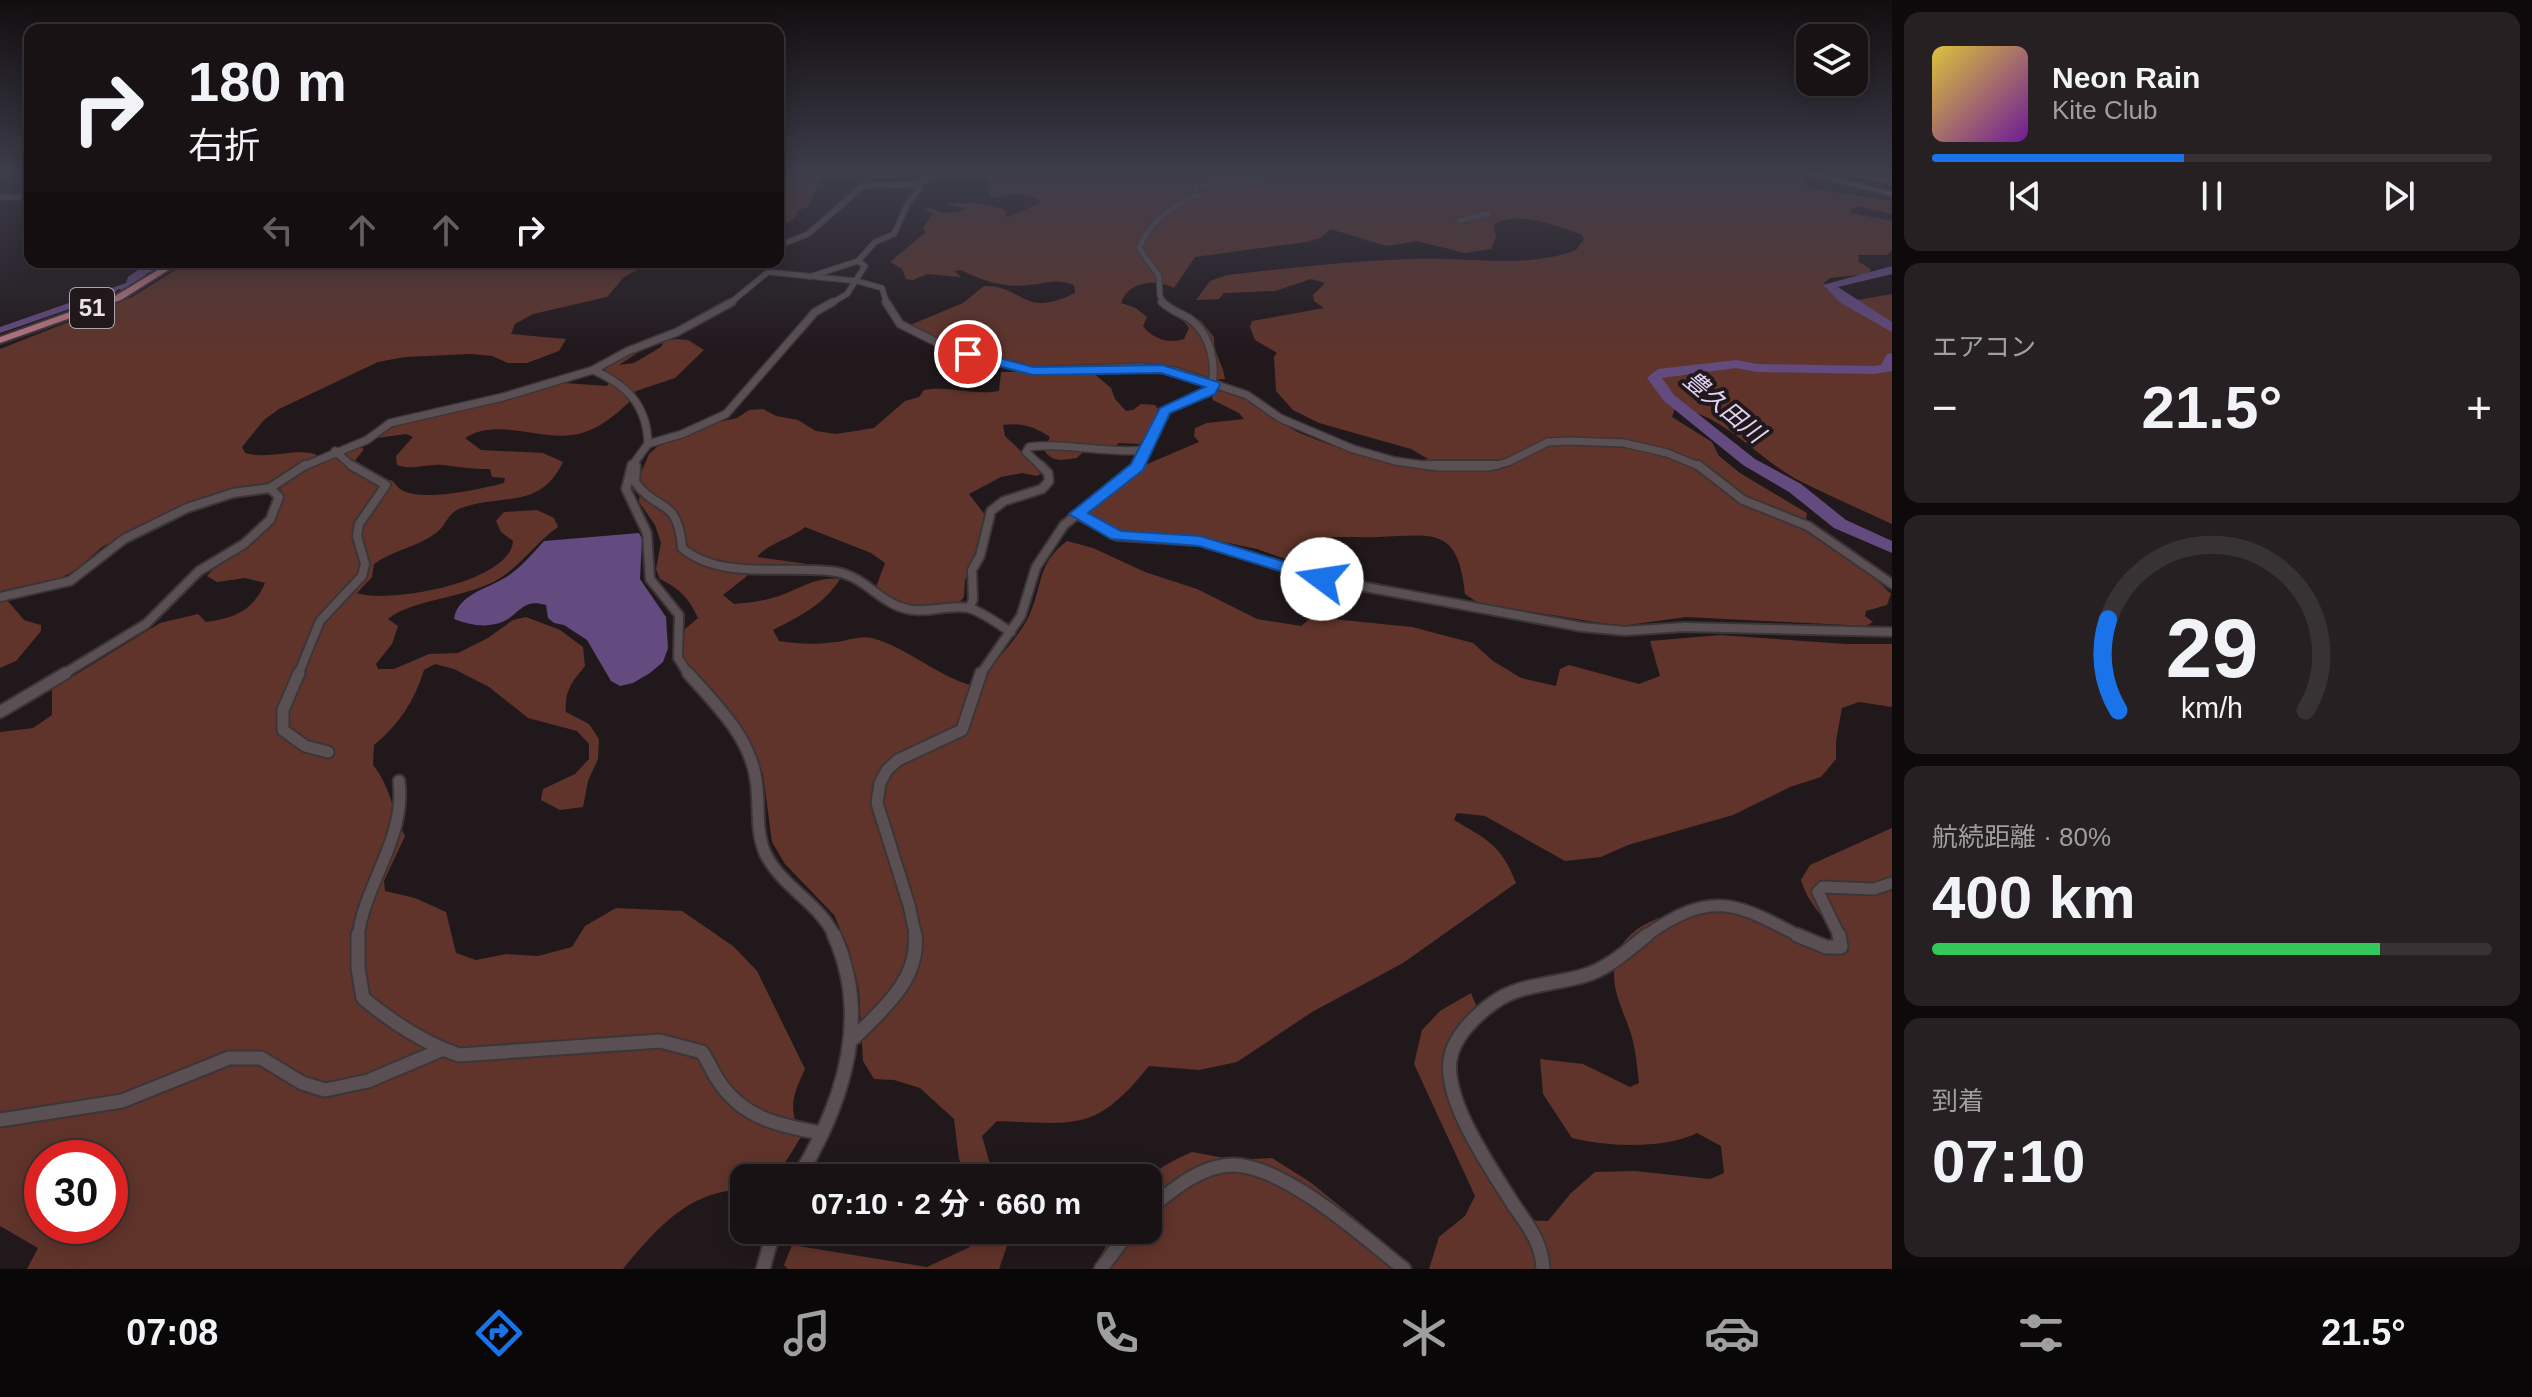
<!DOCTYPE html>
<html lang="ja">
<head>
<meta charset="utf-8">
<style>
  :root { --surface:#191215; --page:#262022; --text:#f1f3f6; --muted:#9f9ea0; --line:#373234; --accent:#1a73e8 }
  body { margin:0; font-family:Arial,"Noto Sans JP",sans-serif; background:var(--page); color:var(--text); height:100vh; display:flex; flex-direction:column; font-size:30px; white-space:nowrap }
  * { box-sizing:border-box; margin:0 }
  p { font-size:26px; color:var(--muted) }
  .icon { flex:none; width:44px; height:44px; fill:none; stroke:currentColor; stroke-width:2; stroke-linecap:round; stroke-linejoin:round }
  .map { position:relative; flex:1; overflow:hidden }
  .drawer { display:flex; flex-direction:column; gap:12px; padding:12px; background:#0e0a0c; width:640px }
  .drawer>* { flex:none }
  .banner { position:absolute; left:24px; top:24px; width:760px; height:244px; border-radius:16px; box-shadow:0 4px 20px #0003,0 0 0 2px var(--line); background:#191215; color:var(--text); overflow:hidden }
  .tools { position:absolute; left:1796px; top:24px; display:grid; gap:16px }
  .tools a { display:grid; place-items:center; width:72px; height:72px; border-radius:16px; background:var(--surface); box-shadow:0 4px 20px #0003,0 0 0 2px var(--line); font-size:40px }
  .speed { position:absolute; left:24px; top:1140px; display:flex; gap:16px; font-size:40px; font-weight:700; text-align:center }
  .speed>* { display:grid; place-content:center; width:104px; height:104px; border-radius:50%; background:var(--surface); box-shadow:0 4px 20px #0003,0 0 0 2px var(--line); line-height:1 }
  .speed .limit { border:12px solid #d22; background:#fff; color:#111 }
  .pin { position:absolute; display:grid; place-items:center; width:68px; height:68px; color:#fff; margin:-34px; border:4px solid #fff; border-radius:50%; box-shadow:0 2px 8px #0007 }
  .me { position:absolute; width:88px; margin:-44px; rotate:284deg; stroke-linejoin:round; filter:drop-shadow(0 0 6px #0008) }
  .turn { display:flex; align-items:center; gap:28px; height:168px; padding:0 32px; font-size:36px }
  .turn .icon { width:104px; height:104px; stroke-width:2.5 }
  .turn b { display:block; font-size:56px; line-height:68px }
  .lanes { display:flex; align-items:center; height:76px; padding:0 32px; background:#0003; justify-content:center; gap:40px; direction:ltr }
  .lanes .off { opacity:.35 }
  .big { font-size:60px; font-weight:700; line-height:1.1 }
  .drawer .tile { flex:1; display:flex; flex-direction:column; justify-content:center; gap:12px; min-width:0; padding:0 28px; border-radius:16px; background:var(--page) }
  .drawer .dial { align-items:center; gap:0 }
  .dial svg { height:208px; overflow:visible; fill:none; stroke:var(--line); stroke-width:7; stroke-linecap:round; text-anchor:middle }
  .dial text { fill:var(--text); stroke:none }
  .song { display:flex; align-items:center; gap:24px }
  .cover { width:96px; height:96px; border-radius:12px; background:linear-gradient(135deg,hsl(50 70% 55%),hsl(280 70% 35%)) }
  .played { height:8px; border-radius:4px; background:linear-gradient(90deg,var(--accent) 45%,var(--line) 45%) }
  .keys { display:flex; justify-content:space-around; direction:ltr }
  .heat { display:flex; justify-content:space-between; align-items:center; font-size:44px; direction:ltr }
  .charge { height:12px; border-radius:6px; background:linear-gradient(90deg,#34c759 80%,var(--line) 0) }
  .trip { position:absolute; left:730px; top:1164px; width:432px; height:80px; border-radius:16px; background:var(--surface); box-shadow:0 4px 20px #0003,0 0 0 2px var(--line); font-weight:700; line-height:80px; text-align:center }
  .tab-bar { display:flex; height:128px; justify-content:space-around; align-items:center; background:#0a0708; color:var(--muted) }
  .tab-bar .icon { width:56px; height:56px }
  .tab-bar .on { color:var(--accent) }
  .tab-bar b { font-size:36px; color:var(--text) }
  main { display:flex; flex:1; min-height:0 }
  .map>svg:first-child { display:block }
  .green { fill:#60342b; fill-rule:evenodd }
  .water { fill:#634a7f }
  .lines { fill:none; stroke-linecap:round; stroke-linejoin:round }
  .river { fill:#634a7f; fill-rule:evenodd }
  .minor-far4-casing { stroke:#3c3538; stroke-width:7 }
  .minor-far3-casing { stroke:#3c3538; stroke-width:10 }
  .minor-far2-casing { stroke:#3c3538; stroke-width:12 }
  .minor-far1-casing { stroke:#3c3538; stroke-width:15 }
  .minor-casing { stroke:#3c3538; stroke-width:17 }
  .secondary-casing { stroke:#3c3538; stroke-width:4 }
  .primary-casing { stroke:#3c3538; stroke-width:4 }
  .minor-far4 { stroke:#5a5054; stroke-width:5 }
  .minor-far3 { stroke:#5a5054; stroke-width:7 }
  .minor-far2 { stroke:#5a5054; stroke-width:8 }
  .minor-far1 { stroke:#5a5054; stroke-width:11 }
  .minor { stroke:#5a5054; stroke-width:13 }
  .secondary { fill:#88636a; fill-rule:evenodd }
  .primary { fill:#b67681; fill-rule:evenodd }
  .route { fill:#1a73e8; stroke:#114b97; stroke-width:2 }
  .labels { text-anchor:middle; stroke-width:8; stroke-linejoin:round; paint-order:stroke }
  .shield { fill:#21181c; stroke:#aea7aa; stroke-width:2 }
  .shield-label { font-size:24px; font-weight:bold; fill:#ebe4e7 }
  .far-water-label { font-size:24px; font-style:italic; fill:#e2d4f4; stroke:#21181c }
</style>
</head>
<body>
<main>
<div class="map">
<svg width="1892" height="1269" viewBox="0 0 1892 1269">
  <rect width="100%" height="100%" fill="#21181c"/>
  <!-- green -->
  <path class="green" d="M778 174H829L820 180 809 206 797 211 795 218 778 227Z
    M988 174H1786L1803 179 1808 188 1892 201V214L1861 207 1850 209 1851 213 1892 221V250L1887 255H1858L1859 262 1871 269 1869 274 1830 278 1824 283 1827 290 1857 300 1892 294V524C1860 509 1827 495 1796 479 1755 456 1722 413 1675 408L1672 417 1712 442 1719 456 1740 473 1807 513 1805 527 1872 575 1891 594 1887 605 1866 611 1865 616 1873 622 1866 626 1686 617 1621 626 1650 641 1720 635 1846 644H1892V707L1859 702 1842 708 1836 741V759L1821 777 1790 787 1733 815 1628 845 1601 857 1565 861 1485 816 1457 813 1454 820C1488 840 1501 845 1516 883L1403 963 1312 1012 1237 1062 1199 1070 1149 1066C1096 1132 1077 1124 997 1121L982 1136 994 1178H967L959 1159 954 1119 920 1088 894 1080 874 1079 863 1061 859 990 849 949 834 915 785 864 772 842 763 774 751 743 726 707 684 661 682 648 685 629 698 618C689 598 680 589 660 579L656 569 661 543 655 525 639 502 641 473 649 454 658 446 718 422 737 418 749 410 763 409 776 416 798 420 816 431 836 434 874 428 905 401 919 397 924 390C949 385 975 396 999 391L1001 372H1092L1111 388 1115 399 1126 411 1133 410 1141 404 1155 405 1159 410 1146 438 1139 444 1119 443 1113 448C1100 449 1086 447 1077 458 1064 460 1052 463 1044 450L1050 437C1036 427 1020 422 1003 425L1005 436 1043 472 1037 476 1022 473 1001 477 969 494 985 515 977 555 965 580 964 597 956 606C920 608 906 611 876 587L885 563 871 553 805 527C791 539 768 543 757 557L837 568H749L747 576 723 595 734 604C750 603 764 601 779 596 799 589 818 576 840 579 824 605 798 617 773 630L779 641C798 644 816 645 835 642 847 641 860 635 872 638 911 649 943 681 979 687 992 661 1017 641 1029 616 1043 585 1037 563 1067 541L1093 548 1145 572 1197 589 1257 619 1301 626 1312 617 1412 627 1473 643 1493 661 1521 678 1556 686 1560 669 1569 665 1639 684 1660 676 1650 641 1620 626 1478 603 1465 594C1458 526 1434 535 1378 537 1360 538 1341 536 1322 538L1327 545 1353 561 1336 569 1308 567 1257 549 1214 540 1115 530 1088 514V508L1145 465 1199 442 1194 436 1195 428 1207 423 1244 419 1239 413 1213 400 1212 397 1219 390C1250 393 1272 420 1300 433 1343 451 1386 463 1432 471L1440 466 1411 449 1319 423 1293 410 1276 391 1274 357 1277 353 1255 340 1250 327 1252 321 1324 308 1314 301 1313 295 1325 283 1311 279 1275 291 1224 293 1219 299 1196 300 1210 281 1227 275C1288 268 1349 261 1411 259 1465 256 1524 270 1576 250L1584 239 1581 234C1554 226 1521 210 1494 224L1496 237 1491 249 1465 253 1417 241 1387 246 1330 229 1321 238 1306 242 1195 257 1174 288C1157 279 1129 280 1121 303L1136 308 1147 317 1143 326C1152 339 1170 344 1184 339L1189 328 1182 319 1191 317 1201 321 1214 337C1213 354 1223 363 1225 379L1207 380 1164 367 1027 368 956 347 910 325 963 303 984 286C1025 286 1022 319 1075 293L1074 285C1057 278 1047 283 1030 285 1005 288 982 281 961 270L954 271 961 277 927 274 913 280 906 279 902 269 890 262 926 232 923 228 933 213 924 210 926 207 944 213 963 211 965 208 945 204 974 202 1004 209 1007 212 1005 216 1008 217 1042 202C1027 191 1006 195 990 198L988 192 992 188Z
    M188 262H681L676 267 659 270 639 269 624 277 607 297 533 314 515 324 511 334 566 339 559 351 527 363H508L492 356 471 354 405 357 378 362 279 409 264 420 242 447 245 453C268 460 298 447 317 455L270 483 207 496 152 520 102 547 77 569 61 578 0 594V349L132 297Z
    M677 339 688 340 704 350 675 378 636 391 630 395 634 398C618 412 603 427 582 433 545 444 500 416 465 438L481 450 543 453 563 462C540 510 504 493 461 508 447 513 447 525 436 533 418 547 393 550 374 564L372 577 357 593C388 604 510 583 513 541L501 532 496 521 504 512 537 510 554 518 558 527C536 542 521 566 497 580 465 598 410 600 388 619L398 626 392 644 376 664 378 669H394L429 654 458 653 488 638 513 620 526 617 560 630 583 647 585 666C572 682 564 691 566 712L589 724 599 739 598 759 588 781 583 807 560 810 541 800 543 789 575 774 589 759V744L577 731 528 718 489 687 454 669 435 664 424 670C415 700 398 726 374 745L373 765C390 786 393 812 405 836L384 881 385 891 415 898 446 912 456 953 476 960 506 954 538 956 572 947 585 926 616 908 682 911 733 946 757 971 805 1069C791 1099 789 1107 801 1137L778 1174 773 1178H744V1190C690 1189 655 1230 623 1269H27L38 1248 0 1226V732L33 728 52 715V689L160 623 198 614 206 622C234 618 253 611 265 583L245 578 217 582 207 576C230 550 282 527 282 491L276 486 324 457 342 455 359 447 364 449 354 462V471L377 482 391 480C395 482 396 486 400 489 419 503 482 489 504 483L505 478 492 477 490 469C473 469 459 467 443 465 427 463 412 471 397 465L396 456 413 437 406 434 377 438 386 429 400 422 549 386 564 383 607 386 610 381 604 367 648 346 619 365 634 363 661 347 663 344 657 341ZM42 1158H110V1226H42Z
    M7 600 24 620 41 625V631L16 661 0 668V602Z
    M1892 828V1269H1429L1439 1237 1465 1216 1475 1196 1414 1064 1422 1030 1440 1011 1471 993 1476 1005 1445 1051V1080L1520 1220 1548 1221 1571 1193 1595 1172 1635 1171 1710 1179 1724 1173 1721 1146 1697 1133C1665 1149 1607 1147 1572 1138L1543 1094 1540 1059 1583 1064 1630 1087 1639 1083C1637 1067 1636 1050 1631 1034 1625 1014 1614 996 1614 975 1612 918 1690 904 1734 910 1757 914 1801 940 1825 950L1843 937C1824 919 1809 905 1801 880L1810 865Z
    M1192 1152 1235 1160 1272 1158 1310 1182 1362 1224 1390 1267 1406 1269H1092L1116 1230H1148C1148 1178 1142 1174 1192 1152Z
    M974 1230H1006L1009 1240 999 1269H788L784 1265 792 1245 927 1267 970 1247Z"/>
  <!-- water -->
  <path class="water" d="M149 262H170L146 274 142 281 124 291 119 289 110 295 0 333V327L126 283 128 277Z
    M639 533 642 539 640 579 666 617 668 648 663 662 650 673 633 683 620 686 611 681 587 640 564 625 554 623 548 618 546 605C529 600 524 606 512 616 496 630 471 626 454 619 458 592 494 588 512 573 524 564 534 552 544 541Z"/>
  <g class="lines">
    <!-- river -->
    <path class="river" d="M1853 174 1892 179V185L1854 176Z
      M1892 266V274L1838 287 1892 322V332L1841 303 1823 285Z
      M1892 353V371L1874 374 1757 372 1736 368 1662 378 1674 395 1755 459 1801 484 1846 520 1892 541V553L1834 528 1789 492 1743 465 1664 401 1647 378 1658 369 1736 360 1757 364 1874 366 1881 365 1887 354Z"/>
    <defs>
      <path id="minor-far4" d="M0 197H30
        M1459 221 1489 213
        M778 246 808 234 863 186 918 184 938 174
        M768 272 857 281 882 288 887 304
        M809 277 858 261 875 242 894 234 908 203 920 188 918 184
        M729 304 768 272 771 262
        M830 304 847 294 865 266 858 261
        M1164 304 1160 296 1159 276 1139 248C1149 223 1173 204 1197 195L1196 187 1242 182 1270 174"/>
      <path id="minor-far3" d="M886 302 900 324 950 349 1033 371 1140 367 1175 371 1247 395 1280 418 1353 449 1395 461 1438 467H1490L1508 462 1548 442 1569 441 1624 443 1667 453 1701 467
        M593 370C627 385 647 405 648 444L631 467
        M648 444 682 434 726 414 815 312 833 302
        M335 451 353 467
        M302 467 367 440 390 423 503 397 593 370 628 351 677 332 732 302
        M1042 467 1026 452 1029 447C1067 442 1105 454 1143 450
        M1137 467 1165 411 1210 391C1218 368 1211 334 1190 319 1180 313 1170 310 1162 302"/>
      <path id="minor-far2" d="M632 465 626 489 647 533 650 579 679 615 678 658 689 675
        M1426 465H1496
        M1698 465 1743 500 1808 526 1892 584
        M636 466 635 482C657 513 678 496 682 548 723 582 789 564 837 572 865 577 880 603 907 609 926 614 949 604 968 608 982 611 999 625 1011 632
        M270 488 305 465
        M1077 514 1117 536 1200 541 1322 579 1582 627 1625 631 1684 627 1892 632
        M0 597 70 581 124 539 187 508 233 493 270 488 279 497 270 520 244 544 199 571 146 624 62 675
        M969 608 973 600 972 570 980 556 991 511 1004 501 1042 489 1049 481 1048 473 1040 465
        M298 675 320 621 362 576 365 564 357 536 359 524 386 485 351 465
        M980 675 1021 616 1036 567 1064 525 1138 465"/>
      <path id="minor-far1" d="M299 673 283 710V730L305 746 328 752
        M688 673C715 704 750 736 756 780 760 804 755 830 765 853 781 887 820 903 835 937
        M0 712 66 673
        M358 937C365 882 406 839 399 781
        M916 937 909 905 877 803 880 783 887 770 898 760 962 730 981 673
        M1644 937C1711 889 1735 902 1801 937
        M1840 937 1818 892 1823 887 1874 889 1892 883"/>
      <path id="minor" d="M358 935V968L363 998C392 1022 423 1043 459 1055L660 1041 702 1052C708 1061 712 1071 718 1080 742 1118 780 1126 822 1133
        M1797 935 1826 947H1841L1839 935
        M854 1038C882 1010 920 979 915 935
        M0 1120 122 1101 229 1058H261L302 1083 325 1090 368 1081 441 1050
        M798 1178C843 1104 872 1018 834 935
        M1148 1210C1172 1190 1201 1165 1233 1165 1284 1165 1365 1238 1404 1269
        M763 1269 774 1230
        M1101 1269 1130 1230
        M1543 1269C1542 1242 1528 1226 1513 1204 1492 1170 1444 1102 1450 1060 1453 1037 1475 1016 1493 1003 1520 983 1555 985 1586 975 1609 968 1628 950 1647 935"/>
      <path id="secondary" d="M1806 174H1818L1892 192V196Z"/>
      <path id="primary" d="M171 262H181L121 300 0 343V337L115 296Z"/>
    </defs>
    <!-- minor-far4 casing -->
    <use href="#minor-far4" class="minor-far4-casing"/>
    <!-- minor-far3 casing -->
    <use href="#minor-far3" class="minor-far3-casing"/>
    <!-- minor-far2 casing -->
    <use href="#minor-far2" class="minor-far2-casing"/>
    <!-- minor-far1 casing -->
    <use href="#minor-far1" class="minor-far1-casing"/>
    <!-- minor casing -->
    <use href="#minor" class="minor-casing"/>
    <!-- secondary casing -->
    <use href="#secondary" class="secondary-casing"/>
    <!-- primary casing -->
    <use href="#primary" class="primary-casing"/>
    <!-- minor-far4 -->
    <use href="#minor-far4" class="minor-far4"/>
    <!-- minor-far3 -->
    <use href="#minor-far3" class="minor-far3"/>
    <!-- minor-far2 -->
    <use href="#minor-far2" class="minor-far2"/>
    <!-- minor-far1 -->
    <use href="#minor-far1" class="minor-far1"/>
    <!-- minor -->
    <use href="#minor" class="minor"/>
    <!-- secondary -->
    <use href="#secondary" class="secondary"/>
    <!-- primary -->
    <use href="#primary" class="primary"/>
  </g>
  <!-- sky -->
  <linearGradient id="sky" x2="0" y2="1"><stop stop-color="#120d0f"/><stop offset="0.49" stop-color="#3d3d4b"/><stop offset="1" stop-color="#3d3d4b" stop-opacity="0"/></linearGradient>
  <rect width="1892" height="352" fill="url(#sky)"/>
  <!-- route -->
  <path class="route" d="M968 350 1033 367 1162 365 1218 382 1220 385 1215 394 1170 413 1143 470 1088 513 1121 531 1200 536 1328 575 1331 579 1322 584 1199 546 1111 539 1069 514 1131 464 1160 408 1205 387 1161 373 1033 375 963 357V351Z"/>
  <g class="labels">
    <!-- shield labels -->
    <rect class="shield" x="70" y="288" width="44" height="40" rx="6"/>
    <g class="shield-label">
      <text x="92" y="316">51</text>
    </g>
    <!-- far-water labels -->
    <g class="far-water-label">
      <text transform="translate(1724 407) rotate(40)" y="8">豊久田川</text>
    </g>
  </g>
</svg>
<div class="tools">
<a><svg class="icon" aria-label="layers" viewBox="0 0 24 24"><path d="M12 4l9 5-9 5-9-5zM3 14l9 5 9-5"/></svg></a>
</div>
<div class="speed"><div class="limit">30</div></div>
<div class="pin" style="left:968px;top:354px;background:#d93025"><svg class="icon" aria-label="arrive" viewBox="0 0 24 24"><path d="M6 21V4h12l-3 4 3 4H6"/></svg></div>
<svg class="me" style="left:1322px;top:579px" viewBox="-20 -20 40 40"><circle r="19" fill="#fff"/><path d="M0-13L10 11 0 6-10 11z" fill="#1a73e8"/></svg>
<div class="trip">07:10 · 2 分 · 660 m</div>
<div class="banner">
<div class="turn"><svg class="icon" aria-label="right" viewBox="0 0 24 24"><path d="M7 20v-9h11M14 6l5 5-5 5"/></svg><div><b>180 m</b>右折</div></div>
<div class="lanes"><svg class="icon off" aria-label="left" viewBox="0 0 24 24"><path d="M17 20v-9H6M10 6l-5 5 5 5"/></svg><svg class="icon off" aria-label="ahead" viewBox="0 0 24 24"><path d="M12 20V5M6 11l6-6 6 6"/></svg><svg class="icon off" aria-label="ahead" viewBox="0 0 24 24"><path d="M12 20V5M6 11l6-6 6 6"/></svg><svg class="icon" aria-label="right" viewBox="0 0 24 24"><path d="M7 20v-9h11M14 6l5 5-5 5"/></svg></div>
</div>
</div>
<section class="drawer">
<div class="tile">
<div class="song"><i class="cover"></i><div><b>Neon Rain</b><p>Kite Club</p></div></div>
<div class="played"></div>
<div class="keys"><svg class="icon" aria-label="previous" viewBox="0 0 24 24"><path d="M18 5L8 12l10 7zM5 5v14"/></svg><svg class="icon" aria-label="pause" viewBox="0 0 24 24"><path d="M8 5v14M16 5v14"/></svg><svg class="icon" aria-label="next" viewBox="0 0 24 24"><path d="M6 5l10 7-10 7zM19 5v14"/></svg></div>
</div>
<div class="tile"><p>エアコン</p>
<div class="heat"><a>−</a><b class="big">21.5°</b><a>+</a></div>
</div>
<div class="tile dial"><svg viewBox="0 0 100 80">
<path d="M14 69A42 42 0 1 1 86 69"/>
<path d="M14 69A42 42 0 0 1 10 34" stroke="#1a73e8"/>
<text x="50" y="56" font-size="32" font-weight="700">29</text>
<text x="50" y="72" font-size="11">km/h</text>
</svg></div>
<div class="tile"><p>航続距離 · 80%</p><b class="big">400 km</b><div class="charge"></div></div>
<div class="tile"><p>到着</p><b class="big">07:10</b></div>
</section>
</main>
<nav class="tab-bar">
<b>07:08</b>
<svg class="icon on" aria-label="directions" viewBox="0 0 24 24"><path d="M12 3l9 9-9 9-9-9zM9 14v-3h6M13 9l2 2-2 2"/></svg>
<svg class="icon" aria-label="music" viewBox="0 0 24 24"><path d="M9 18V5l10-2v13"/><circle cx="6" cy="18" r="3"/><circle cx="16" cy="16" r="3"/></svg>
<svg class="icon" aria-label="phone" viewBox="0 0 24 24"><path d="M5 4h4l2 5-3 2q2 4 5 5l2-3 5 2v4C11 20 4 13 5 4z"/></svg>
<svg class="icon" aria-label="climate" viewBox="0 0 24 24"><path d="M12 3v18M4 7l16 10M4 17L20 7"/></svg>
<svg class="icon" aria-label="car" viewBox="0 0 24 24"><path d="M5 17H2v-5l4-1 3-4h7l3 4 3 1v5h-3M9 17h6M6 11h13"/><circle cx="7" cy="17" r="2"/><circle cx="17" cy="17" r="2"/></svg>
<svg class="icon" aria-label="filters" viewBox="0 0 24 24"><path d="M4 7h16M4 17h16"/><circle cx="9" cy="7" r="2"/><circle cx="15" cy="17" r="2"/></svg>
<b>21.5°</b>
</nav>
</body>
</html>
